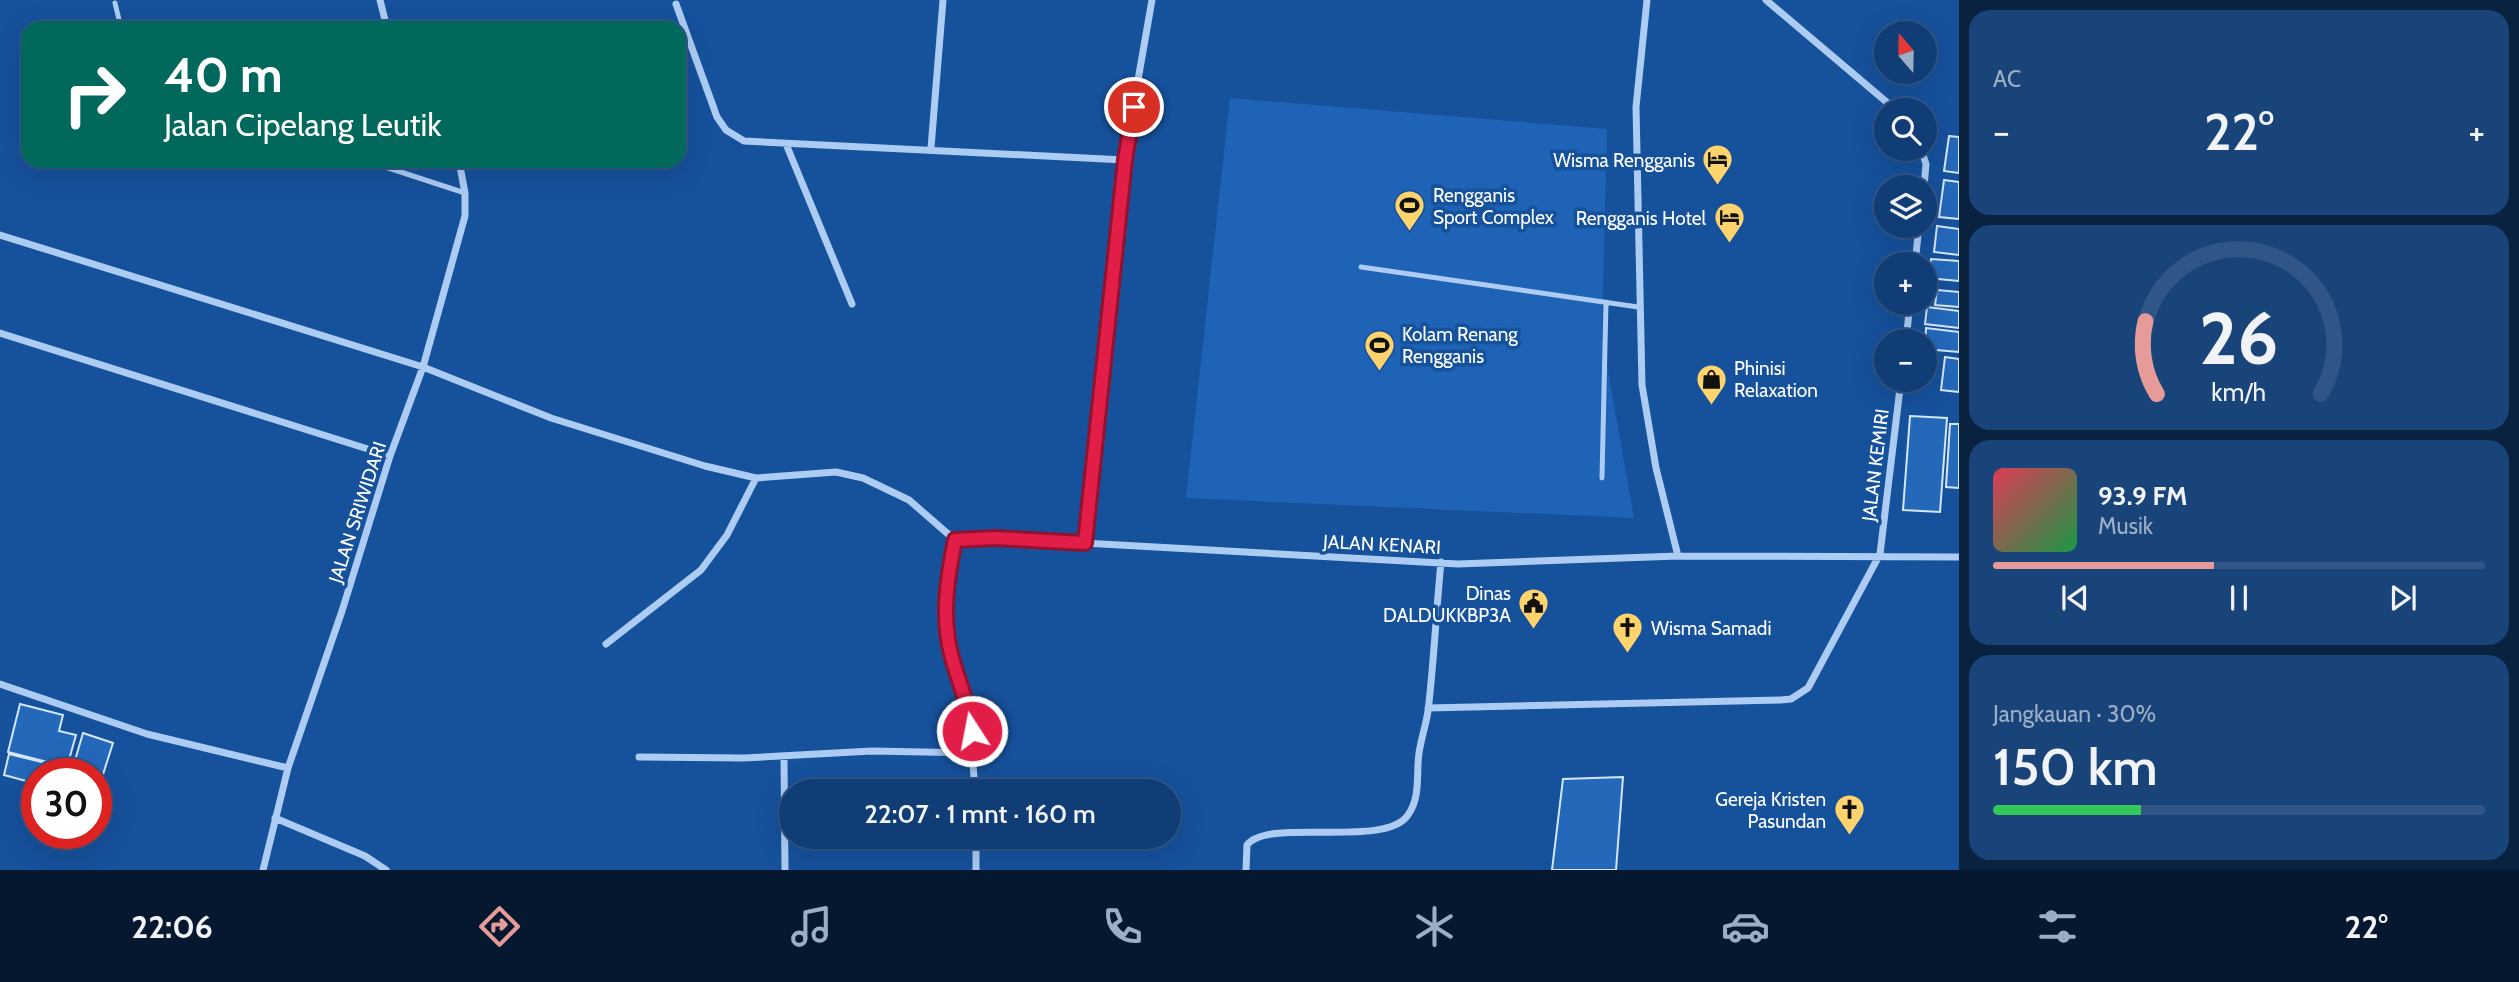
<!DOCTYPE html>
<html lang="id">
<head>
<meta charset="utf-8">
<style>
  :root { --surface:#103d75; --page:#19447a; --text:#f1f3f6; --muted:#9caec5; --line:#305687; --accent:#e69b98 }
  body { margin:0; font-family:Cabin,sans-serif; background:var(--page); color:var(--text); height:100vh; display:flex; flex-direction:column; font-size:26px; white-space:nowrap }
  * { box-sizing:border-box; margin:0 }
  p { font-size:23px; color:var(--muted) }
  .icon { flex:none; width:38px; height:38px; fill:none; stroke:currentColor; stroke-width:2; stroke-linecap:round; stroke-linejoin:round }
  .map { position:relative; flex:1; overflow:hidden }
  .drawer { display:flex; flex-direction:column; gap:10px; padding:10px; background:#092240; width:560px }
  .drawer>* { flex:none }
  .guide { position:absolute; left:21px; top:21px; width:665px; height:147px; border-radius:21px; box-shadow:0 7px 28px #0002,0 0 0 2px var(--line); background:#00695c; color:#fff; overflow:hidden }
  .needle { width:46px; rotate:340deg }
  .buttons { position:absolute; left:1874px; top:21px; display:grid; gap:14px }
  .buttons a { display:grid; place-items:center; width:63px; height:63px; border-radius:50%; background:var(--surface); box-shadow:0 7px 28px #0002,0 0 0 2px var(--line); font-size:35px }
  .speed { position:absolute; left:21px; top:758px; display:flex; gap:14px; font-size:35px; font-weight:700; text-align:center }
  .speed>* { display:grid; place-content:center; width:91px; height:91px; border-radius:50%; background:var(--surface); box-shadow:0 7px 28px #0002,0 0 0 2px var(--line); line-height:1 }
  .speed .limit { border:10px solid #d22; background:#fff; color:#111 }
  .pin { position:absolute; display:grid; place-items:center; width:60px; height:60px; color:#fff; margin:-30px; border:4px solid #fff; border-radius:50%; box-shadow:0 2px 7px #0007 }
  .me { position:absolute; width:77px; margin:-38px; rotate:349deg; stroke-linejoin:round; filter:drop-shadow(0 0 5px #0008) }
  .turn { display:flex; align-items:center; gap:24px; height:147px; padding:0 28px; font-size:32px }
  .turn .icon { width:91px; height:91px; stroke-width:2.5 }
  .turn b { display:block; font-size:49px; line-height:60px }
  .big { font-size:52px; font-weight:600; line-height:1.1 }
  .drawer .card { flex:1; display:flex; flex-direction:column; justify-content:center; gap:10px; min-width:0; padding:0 24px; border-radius:21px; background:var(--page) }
  .drawer .dial { align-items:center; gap:0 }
  .dial svg { height:182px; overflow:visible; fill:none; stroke:var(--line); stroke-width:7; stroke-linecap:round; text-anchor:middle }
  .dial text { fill:var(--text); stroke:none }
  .song { display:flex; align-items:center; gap:21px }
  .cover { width:84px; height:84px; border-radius:10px; background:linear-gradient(135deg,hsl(350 70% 55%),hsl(140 70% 35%)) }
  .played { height:7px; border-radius:4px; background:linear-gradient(90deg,var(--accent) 45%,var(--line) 45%) }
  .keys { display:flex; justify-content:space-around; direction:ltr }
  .heat { display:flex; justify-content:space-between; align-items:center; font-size:38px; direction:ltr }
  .charge { height:10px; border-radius:5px; background:linear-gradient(90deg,#34c759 30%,var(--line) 0) }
  .trip { position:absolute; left:779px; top:779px; width:402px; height:70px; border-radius:35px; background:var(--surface); box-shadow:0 7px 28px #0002,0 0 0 2px var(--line); font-weight:600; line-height:70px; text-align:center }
  .menu { display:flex; height:112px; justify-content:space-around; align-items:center; background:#06182f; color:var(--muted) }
  .menu .icon { width:49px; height:49px }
  .menu .active { color:var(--accent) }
  .menu b { font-size:32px; color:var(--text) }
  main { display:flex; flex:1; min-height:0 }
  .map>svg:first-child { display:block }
  .green { fill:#1e63b5 }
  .building { fill:#2468ba; stroke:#d4e6fd; stroke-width:2 }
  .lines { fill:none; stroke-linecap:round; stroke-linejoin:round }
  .service { stroke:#acccf3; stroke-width:5 }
  .minor { stroke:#acccf3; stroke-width:7 }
  .route-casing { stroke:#92132f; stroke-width:18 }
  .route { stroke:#e11d48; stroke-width:12 }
  .labels { text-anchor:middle; stroke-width:7; stroke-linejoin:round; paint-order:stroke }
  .poi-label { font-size:19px; fill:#fff; stroke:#16519c; text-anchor:end }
  .street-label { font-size:19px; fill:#fff; stroke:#16519c }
</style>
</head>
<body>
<main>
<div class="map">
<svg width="1959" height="870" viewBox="0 0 1959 870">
  <rect width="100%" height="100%" fill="#16519c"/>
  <!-- green -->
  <path class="green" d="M1230 98 1607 129 1602 337 1634 518 1186 498Z"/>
  <!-- building -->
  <path class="building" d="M1949 136 1959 137V173L1944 171Z
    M1944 180 1959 182V219L1939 217Z
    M1937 226 1959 229V255L1934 252Z
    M1931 259 1959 261V281L1928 278Z
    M1937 290 1959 292V307L1935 305Z
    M1927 307 1959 311V328L1925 324Z
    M1926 328 1959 332V352L1925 349Z
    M1945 357 1959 359V392L1941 390Z
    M1910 416 1947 418 1940 512 1903 510Z
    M1950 424H1959V488L1946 487Z
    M20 704 63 715 59 731 76 735 67 767 8 752Z
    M83 733 113 743 99 787 96 786V774H71Z
    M9 754 66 768 64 774H37V784L4 775Z
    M1623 777 1616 870H1552L1563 779Z"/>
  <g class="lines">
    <!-- service -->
    <path class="service" d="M115 3 121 28
      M367 161 465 193
      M1361 267 1638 307
      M1602 478 1606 302"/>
    <!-- minor -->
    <path class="minor" d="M380 0 387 28
      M1647 0 1636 107 1642 385 1656 468 1678 556 1959 557
      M1766 0 1896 110
      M676 4 717 117 726 130 744 141 1124 160
      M786 144 852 304
      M931 148 943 0
      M1921 149 1926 164 1924 187
      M0 235 423 367 551 418 705 466 756 478 836 472 863 478 909 500 955 540
      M1915 264 1919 226
      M0 333 390 456
      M1906 341 1910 303
      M1085 543 1124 160 1152 0
      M606 644 701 570 727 535 756 478
      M0 684 147 734 288 768
      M1428 708 1781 700 1791 699 1808 688 1880 554 1901 380
      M639 757 744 758 872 751 975 753
      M784 757 785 870
      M975 791 969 709 951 655 946 614 947 581 955 540 995 538 1458 564 1678 556
      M275 818 365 856 386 870
      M976 836V870
      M263 870 288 768 342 611 390 456 423 367 465 216V193L459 161
      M1246 870 1247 845C1267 817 1385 849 1408 815 1421 797 1416 773 1419 753 1421 739 1426 725 1428 711 1434 662 1436 612 1441 562"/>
  </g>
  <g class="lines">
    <defs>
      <path id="route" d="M972 731C969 705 959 683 952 658 941 618 947 579 955 540L995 538 1085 543 1125 160 1134 107"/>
    </defs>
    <!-- route casing -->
    <use href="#route" class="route-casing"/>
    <!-- route -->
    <use href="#route" class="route"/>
  </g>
  <!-- icons -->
  <defs>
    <symbol id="hotel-pin" viewBox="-11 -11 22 30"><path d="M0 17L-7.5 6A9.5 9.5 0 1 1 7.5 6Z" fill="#ffd46d" stroke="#16519c"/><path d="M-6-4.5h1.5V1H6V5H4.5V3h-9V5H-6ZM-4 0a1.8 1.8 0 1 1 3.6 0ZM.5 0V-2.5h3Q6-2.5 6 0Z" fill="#111"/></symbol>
    <symbol id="stadium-pin" viewBox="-11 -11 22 30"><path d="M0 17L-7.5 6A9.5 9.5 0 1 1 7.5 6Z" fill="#ffd46d" stroke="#16519c"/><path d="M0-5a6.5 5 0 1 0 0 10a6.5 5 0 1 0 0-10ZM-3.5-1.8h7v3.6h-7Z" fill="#111"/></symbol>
    <symbol id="shop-pin" viewBox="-11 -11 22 30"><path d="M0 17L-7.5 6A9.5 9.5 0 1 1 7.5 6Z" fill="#ffd46d" stroke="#16519c"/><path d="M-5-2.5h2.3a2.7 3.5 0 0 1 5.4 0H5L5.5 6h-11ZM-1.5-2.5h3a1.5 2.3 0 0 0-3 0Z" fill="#111"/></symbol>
    <symbol id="civic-pin" viewBox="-11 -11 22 30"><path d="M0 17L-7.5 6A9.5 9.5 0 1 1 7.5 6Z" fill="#ffd46d" stroke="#16519c"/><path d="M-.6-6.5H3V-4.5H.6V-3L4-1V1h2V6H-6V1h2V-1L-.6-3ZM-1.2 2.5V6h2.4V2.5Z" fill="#111"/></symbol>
    <symbol id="church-pin" viewBox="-11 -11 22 30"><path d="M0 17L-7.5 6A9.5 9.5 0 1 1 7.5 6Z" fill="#ffd46d" stroke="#16519c"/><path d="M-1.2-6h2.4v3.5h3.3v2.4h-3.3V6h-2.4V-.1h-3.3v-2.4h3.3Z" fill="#111"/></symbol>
  </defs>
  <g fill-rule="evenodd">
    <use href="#hotel-pin" x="1700" y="142" width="35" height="47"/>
    <use href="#stadium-pin" x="1392" y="188" width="35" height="47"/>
    <use href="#hotel-pin" x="1712" y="200" width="35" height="47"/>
    <use href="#stadium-pin" x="1362" y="328" width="35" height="47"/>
    <use href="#shop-pin" x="1694" y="362" width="35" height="47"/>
    <use href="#civic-pin" x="1516" y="586" width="35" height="47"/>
    <use href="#church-pin" x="1610" y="610" width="35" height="47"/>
    <use href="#church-pin" x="1832" y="792" width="35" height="47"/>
  </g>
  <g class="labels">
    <!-- poi labels -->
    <g class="poi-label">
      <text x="1695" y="167">Wisma Rengganis</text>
      <text x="1433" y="202" text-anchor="start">Rengganis<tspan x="1433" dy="22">Sport Complex</tspan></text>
      <text x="1706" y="225">Rengganis Hotel</text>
      <text x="1402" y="341" text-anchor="start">Kolam Renang<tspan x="1402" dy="22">Rengganis</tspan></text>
      <text x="1734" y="375" text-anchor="start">Phinisi<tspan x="1734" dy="22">Relaxation</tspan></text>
      <text x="1511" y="600">Dinas<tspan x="1511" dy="22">DALDUKKBP3A</tspan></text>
      <text x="1651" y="635" text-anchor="start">Wisma Samadi</text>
      <text x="1826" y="806">Gereja Kristen<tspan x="1826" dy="22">Pasundan</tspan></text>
    </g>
    <!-- street labels -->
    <g class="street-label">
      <text transform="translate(1875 465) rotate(-83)" y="7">JALAN KEMIRI</text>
      <text transform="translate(357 512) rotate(-72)" y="7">JALAN SRIWIDARI</text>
      <text transform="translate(1382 544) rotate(3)" y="7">JALAN KENARI</text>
    </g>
  </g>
</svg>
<div class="buttons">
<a><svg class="needle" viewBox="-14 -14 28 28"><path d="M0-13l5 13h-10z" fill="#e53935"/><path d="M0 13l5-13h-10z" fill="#9caec5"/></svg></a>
<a><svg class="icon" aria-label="search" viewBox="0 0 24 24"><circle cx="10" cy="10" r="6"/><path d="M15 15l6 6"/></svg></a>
<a><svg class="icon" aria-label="layers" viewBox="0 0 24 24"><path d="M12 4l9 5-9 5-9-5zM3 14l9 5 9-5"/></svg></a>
<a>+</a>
<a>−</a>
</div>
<div class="speed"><div class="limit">30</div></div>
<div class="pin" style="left:1134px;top:107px;background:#d93025"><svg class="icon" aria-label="arrive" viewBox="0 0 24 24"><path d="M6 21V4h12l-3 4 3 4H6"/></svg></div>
<svg class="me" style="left:972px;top:731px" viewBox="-20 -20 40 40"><circle r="17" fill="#e11d48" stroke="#fff" stroke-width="3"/><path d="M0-11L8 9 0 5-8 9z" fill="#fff"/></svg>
<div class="trip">22:07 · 1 mnt · 160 m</div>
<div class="guide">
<div class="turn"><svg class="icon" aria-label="right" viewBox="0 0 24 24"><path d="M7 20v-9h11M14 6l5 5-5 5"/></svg><div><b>40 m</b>Jalan Cipelang Leutik</div></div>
</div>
</div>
<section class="drawer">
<div class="card"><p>AC</p>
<div class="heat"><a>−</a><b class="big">22°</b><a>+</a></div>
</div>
<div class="card dial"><svg viewBox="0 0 100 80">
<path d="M14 69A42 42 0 1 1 86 69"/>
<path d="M14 69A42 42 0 0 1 9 37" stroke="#e69b98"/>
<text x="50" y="56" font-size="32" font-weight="700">26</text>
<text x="50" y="72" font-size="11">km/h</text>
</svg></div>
<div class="card">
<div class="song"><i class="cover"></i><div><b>93.9 FM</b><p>Musik</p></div></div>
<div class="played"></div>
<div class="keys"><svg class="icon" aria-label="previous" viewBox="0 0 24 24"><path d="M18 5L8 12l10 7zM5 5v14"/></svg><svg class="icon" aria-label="pause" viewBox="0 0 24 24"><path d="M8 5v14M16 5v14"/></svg><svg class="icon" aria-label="next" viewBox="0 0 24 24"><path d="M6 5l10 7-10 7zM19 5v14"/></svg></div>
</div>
<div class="card"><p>Jangkauan · 30%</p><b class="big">150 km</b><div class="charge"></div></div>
</section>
</main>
<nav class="menu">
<b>22:06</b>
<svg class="icon active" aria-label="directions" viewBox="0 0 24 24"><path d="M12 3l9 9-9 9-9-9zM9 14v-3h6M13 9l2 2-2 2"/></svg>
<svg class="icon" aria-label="music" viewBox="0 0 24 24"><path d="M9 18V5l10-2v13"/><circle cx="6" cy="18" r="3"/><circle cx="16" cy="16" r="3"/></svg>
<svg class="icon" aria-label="phone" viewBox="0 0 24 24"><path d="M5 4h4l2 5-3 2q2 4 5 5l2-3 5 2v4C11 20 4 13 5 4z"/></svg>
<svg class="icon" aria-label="climate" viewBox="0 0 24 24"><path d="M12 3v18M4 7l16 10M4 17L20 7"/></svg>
<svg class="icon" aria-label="car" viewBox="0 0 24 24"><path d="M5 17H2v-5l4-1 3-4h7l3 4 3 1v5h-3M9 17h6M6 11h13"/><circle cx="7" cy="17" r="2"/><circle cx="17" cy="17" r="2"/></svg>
<svg class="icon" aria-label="filters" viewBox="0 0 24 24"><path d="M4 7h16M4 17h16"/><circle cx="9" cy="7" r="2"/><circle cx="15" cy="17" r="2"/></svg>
<b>22°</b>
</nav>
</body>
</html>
